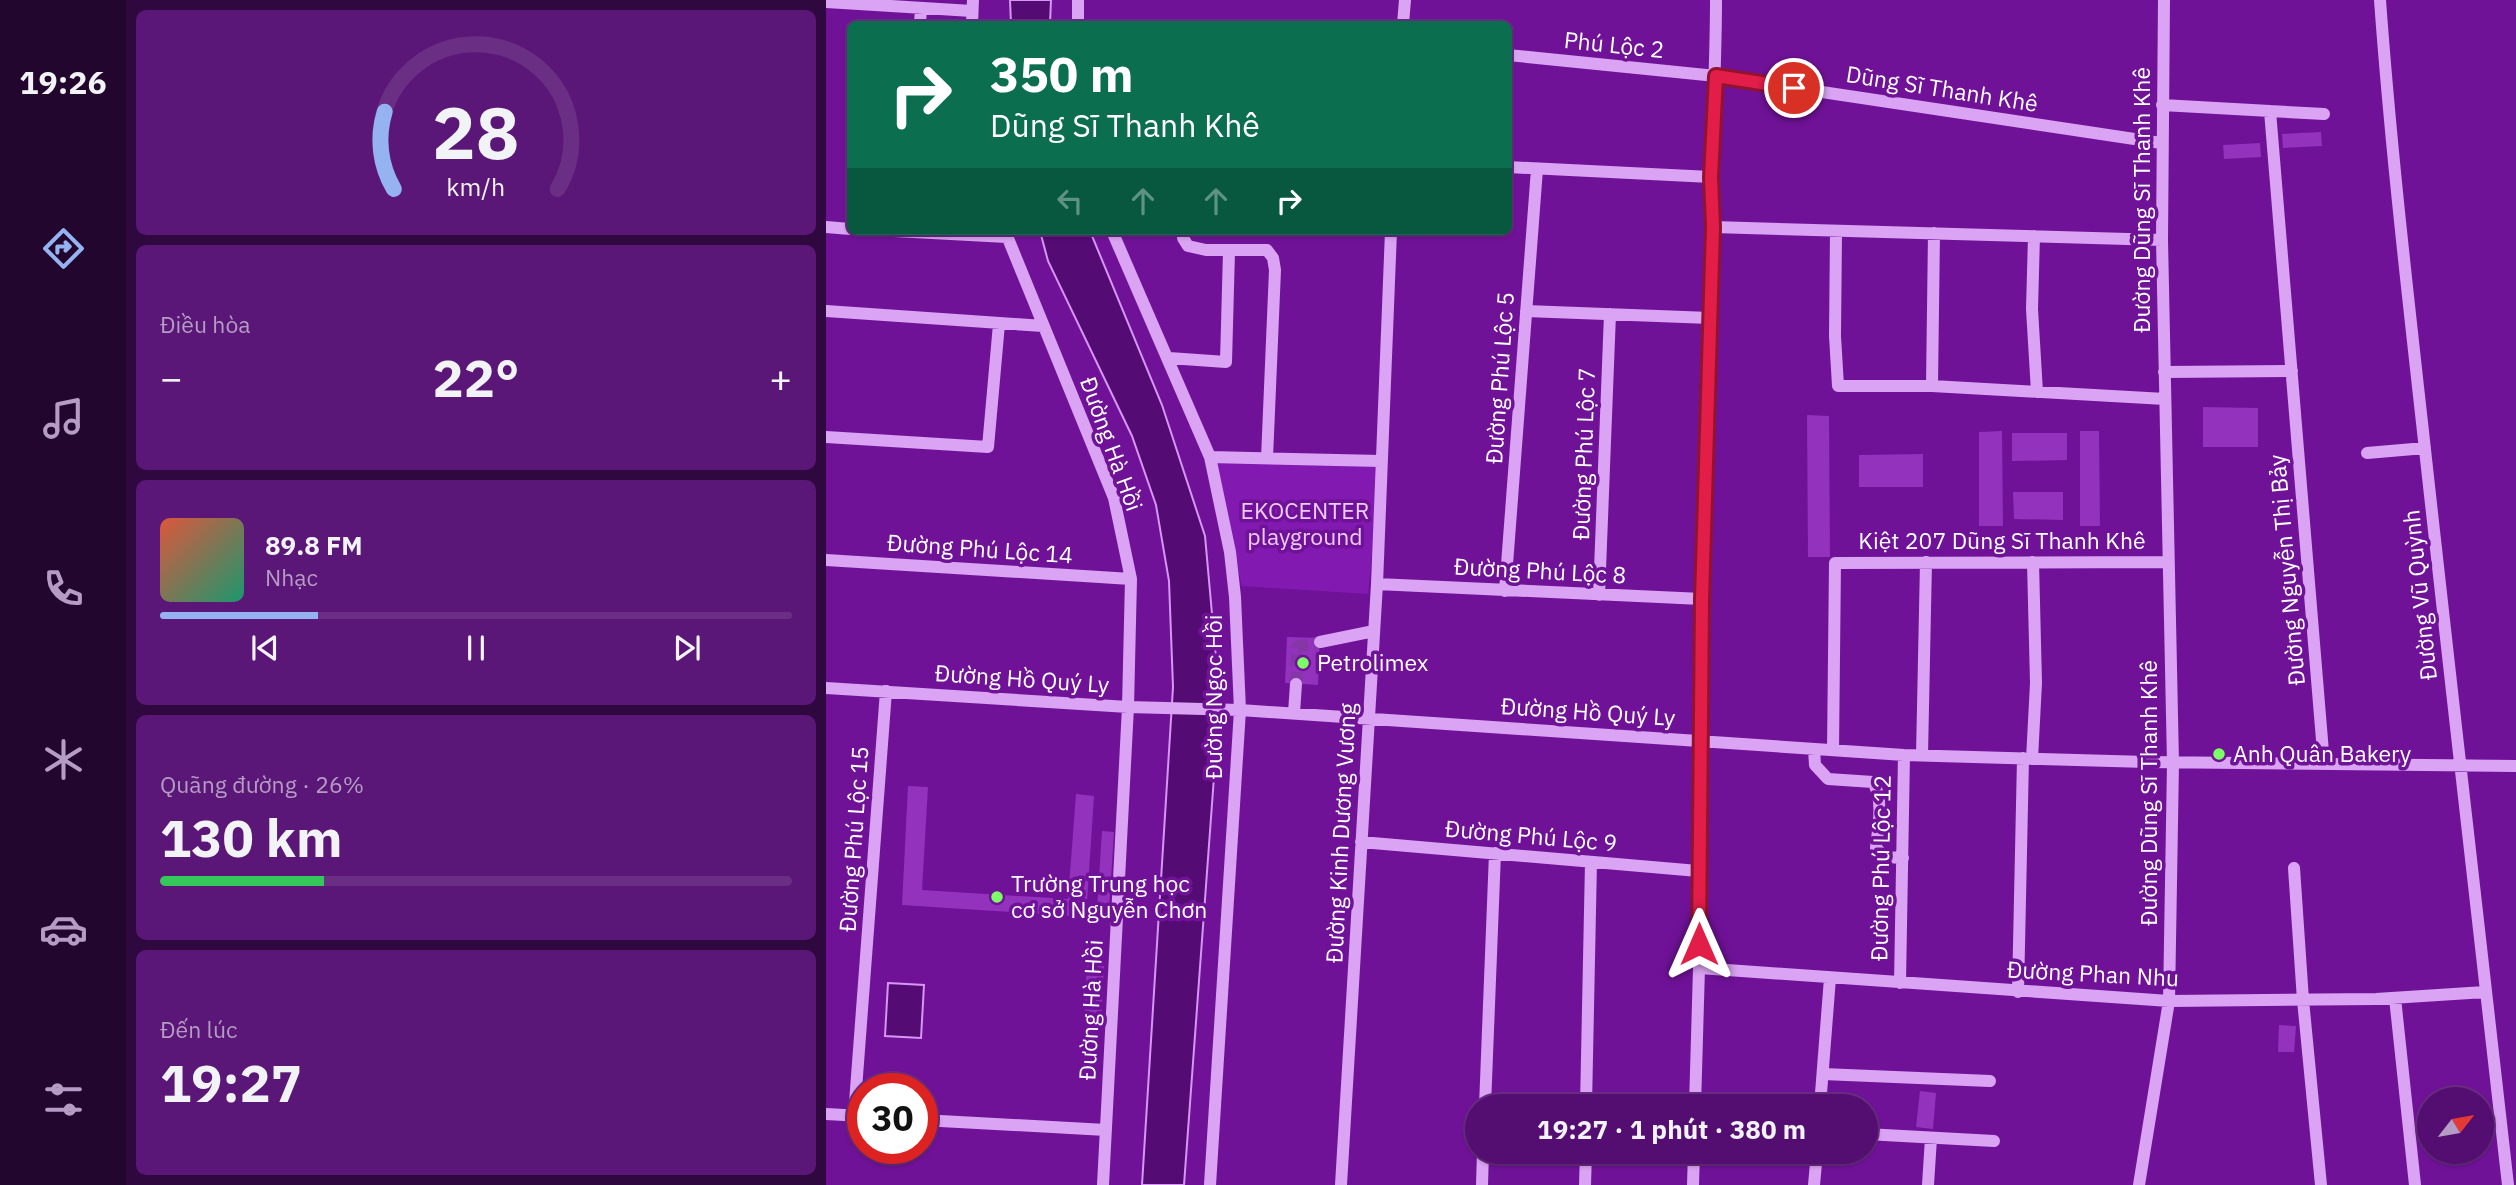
<!DOCTYPE html>
<html lang="vi">
<head>
<meta charset="utf-8">
<style>
  :root { --surface:#540e72; --page:#5a1777; --text:#f1f3f6; --muted:#b59cc4; --line:#6a2e84; --accent:#95b2f1 }
  body { margin:0; font-family:"IBM Plex Sans",sans-serif; background:var(--page); color:var(--text); height:100vh; display:flex; flex-direction:column; font-size:26px; white-space:nowrap }
  * { box-sizing:border-box; margin:0 }
  p { font-size:23px; color:var(--muted) }
  .icon { flex:none; width:38px; height:38px; fill:none; stroke:currentColor; stroke-width:2; stroke-linecap:round; stroke-linejoin:round }
  .map { position:relative; flex:1; overflow:hidden }
  .drawer { display:flex; flex-direction:column; gap:10px; padding:10px; background:#2e083f; width:700px }
  .drawer>* { flex:none }
  .guide { position:absolute; left:21px; top:21px; width:665px; height:214px; border-radius:10px; box-shadow:0 2px 5px #0004,0 0 0 2px var(--line); background:#0b6e4f; color:#fff; overflow:hidden }
  .needle { width:46px; rotate:59deg }
  .controls { position:absolute; left:1591px; top:1087px; display:grid; gap:14px }
  .controls a { display:grid; place-items:center; width:77px; height:77px; border-radius:50%; background:var(--surface); box-shadow:0 2px 5px #0004,0 0 0 2px var(--line); font-size:35px }
  .speed { position:absolute; left:21px; top:1073px; display:flex; gap:14px; font-size:35px; font-weight:700; text-align:center }
  .speed>* { display:grid; place-content:center; width:91px; height:91px; border-radius:50%; background:var(--surface); box-shadow:0 2px 5px #0004,0 0 0 2px var(--line); line-height:1 }
  .speed .limit { border:10px solid #d22; background:#fff; color:#111 }
  .pin { position:absolute; display:grid; place-items:center; width:60px; height:60px; color:#fff; margin:-30px; border:4px solid #fff; border-radius:50%; box-shadow:0 2px 7px #0007 }
  .me { position:absolute; width:77px; margin:-38px; rotate:0deg; stroke-linejoin:round; filter:drop-shadow(0 0 5px #0008) }
  .turn { display:flex; align-items:center; gap:24px; height:147px; padding:0 28px; font-size:32px }
  .turn .icon { width:91px; height:91px; stroke-width:2.5 }
  .turn b { display:block; font-size:49px; line-height:60px }
  .lanes { display:flex; align-items:center; height:66px; padding:0 28px; background:#0003; justify-content:center; gap:35px; direction:ltr }
  .lanes .off { opacity:.35 }
  .big { font-size:52px; font-weight:800; line-height:1.1 }
  .drawer .card { flex:1; display:flex; flex-direction:column; justify-content:center; gap:10px; min-width:0; padding:0 24px; border-radius:10px; background:var(--page) }
  .drawer .dial { align-items:center; gap:0 }
  .dial svg { height:182px; overflow:visible; fill:none; stroke:var(--line); stroke-width:7; stroke-linecap:round; text-anchor:middle }
  .dial text { fill:var(--text); stroke:none }
  .song { display:flex; align-items:center; gap:21px }
  .cover { width:84px; height:84px; border-radius:10px; background:linear-gradient(135deg,hsl(10 70% 55%),hsl(160 70% 35%)) }
  .played { height:7px; border-radius:4px; background:linear-gradient(90deg,var(--accent) 25%,var(--line) 25%) }
  .keys { display:flex; justify-content:space-around; direction:ltr }
  .heat { display:flex; justify-content:space-between; align-items:center; font-size:38px; direction:ltr }
  .charge { height:10px; border-radius:5px; background:linear-gradient(90deg,#34c759 26%,var(--line) 0) }
  .trip { position:absolute; left:639px; top:1094px; width:413px; height:70px; border-radius:35px; background:var(--surface); box-shadow:0 2px 5px #0004,0 0 0 2px var(--line); font-weight:800; line-height:70px; text-align:center }
  main { display:flex; flex:1; min-height:0 }
  .tabs { display:flex; flex-direction:column; width:126px; justify-content:space-around; align-items:center; background:#22062e; color:var(--muted) }
  .tabs .icon { width:49px; height:49px }
  .tabs .active { color:var(--accent) }
  .tabs b { font-size:32px; color:var(--text) }
  .map>svg:first-child { display:block }
  .green { fill:#821ab2 }
  .water { fill:#550b74; stroke:#d795f6; stroke-width:2 }
  .building { fill:#9232bd }
  .lines { fill:none; stroke-linecap:round; stroke-linejoin:round }
  .minor-tunnel { stroke:#8536a7; stroke-width:12; stroke-dasharray:12 6; stroke-linecap:butt }
  .minor { stroke:#daa3f3; stroke-width:12 }
  .route-casing { stroke:#92132f; stroke-width:18 }
  .route { stroke:#e11d48; stroke-width:12 }
  .poi-dot { fill:#7dff66; stroke:#701298; stroke-width:2.5 }
  .labels { text-anchor:middle; stroke-width:7; stroke-linejoin:round; paint-order:stroke }
  .street-label { font-size:23px; fill:#fff; stroke:#701298 }
  .park-label { font-size:23px; fill:#eecbfd; stroke:#701298 }
  .poi-label { font-size:23px; fill:#fff; stroke:#701298; text-anchor:start }
</style>
</head>
<body>
<main>
<nav class="tabs">
<b>19:26</b>
<svg class="icon active" aria-label="directions" viewBox="0 0 24 24"><path d="M12 3l9 9-9 9-9-9zM9 14v-3h6M13 9l2 2-2 2"/></svg>
<svg class="icon" aria-label="music" viewBox="0 0 24 24"><path d="M9 18V5l10-2v13"/><circle cx="6" cy="18" r="3"/><circle cx="16" cy="16" r="3"/></svg>
<svg class="icon" aria-label="phone" viewBox="0 0 24 24"><path d="M5 4h4l2 5-3 2q2 4 5 5l2-3 5 2v4C11 20 4 13 5 4z"/></svg>
<svg class="icon" aria-label="climate" viewBox="0 0 24 24"><path d="M12 3v18M4 7l16 10M4 17L20 7"/></svg>
<svg class="icon" aria-label="car" viewBox="0 0 24 24"><path d="M5 17H2v-5l4-1 3-4h7l3 4 3 1v5h-3M9 17h6M6 11h13"/><circle cx="7" cy="17" r="2"/><circle cx="17" cy="17" r="2"/></svg>
<svg class="icon" aria-label="filters" viewBox="0 0 24 24"><path d="M4 7h16M4 17h16"/><circle cx="9" cy="7" r="2"/><circle cx="15" cy="17" r="2"/></svg>
</nav>
<section class="drawer">
<div class="card dial"><svg viewBox="0 0 100 80">
<path d="M14 69A42 42 0 1 1 86 69"/>
<path d="M14 69A42 42 0 0 1 10 35" stroke="#95b2f1"/>
<text x="50" y="56" font-size="32" font-weight="700">28</text>
<text x="50" y="72" font-size="11">km/h</text>
</svg></div>
<div class="card"><p>Điều hòa</p>
<div class="heat"><a>−</a><b class="big">22°</b><a>+</a></div>
</div>
<div class="card">
<div class="song"><i class="cover"></i><div><b>89.8 FM</b><p>Nhạc</p></div></div>
<div class="played"></div>
<div class="keys"><svg class="icon" aria-label="previous" viewBox="0 0 24 24"><path d="M18 5L8 12l10 7zM5 5v14"/></svg><svg class="icon" aria-label="pause" viewBox="0 0 24 24"><path d="M8 5v14M16 5v14"/></svg><svg class="icon" aria-label="next" viewBox="0 0 24 24"><path d="M6 5l10 7-10 7zM19 5v14"/></svg></div>
</div>
<div class="card"><p>Quãng đường · 26%</p><b class="big">130 km</b><div class="charge"></div></div>
<div class="card"><p>Đến lúc</p><b class="big">19:27</b></div>
</section>
<div class="map">
<svg width="1690" height="1185" viewBox="0 0 1690 1185">
  <rect width="100%" height="100%" fill="#701298"/>
  <!-- green -->
  <path class="green" d="M384 457 555 461 542 594 416 586Z"/>
  <!-- water -->
  <path class="water" d="M184 0H225L224 24H185Z
    M214 231H264L336 405 379 536 392 681 391 736 358 1185H316L347 687 343 581 330 505 306 436 222 261Z
    M62 983 98 985 95 1038 59 1036Z"/>
  <!-- building -->
  <path class="building" d="M1495 132 1496 146 1457 148 1456 134Z
    M1434 143 1435 157 1398 159 1397 145Z
    M1377 407 1432 408V447H1377Z
    M981 415 1003 416 1004 557H982Z
    M1176 431 1177 526H1153V432Z
    M1254 431H1273L1274 526H1254Z
    M1186 433H1241V460L1186 461Z
    M1097 454V487H1033V455Z
    M1187 492H1237V520L1188 519Z
    M461 637 494 638 492 685 459 683Z
    M82 786 102 787 96 890 242 899 250 794 268 796 260 917 76 905Z
    M276 831 288 832 283 909H271Z
    M261 965 278 966 275 1025 258 1024Z
    M1453 1025 1470 1026 1468 1052H1452Z
    M1094 1091 1110 1093 1107 1129 1090 1127Z"/>
  <g class="lines">
    <!-- minor-tunnel -->
    <path class="minor-tunnel" d="M470 684 471 647 494 642"/>
    <!-- minor -->
    <path class="minor" d="M252 0V24
      M1554 0C1566 165 1586 330 1604 495 1630 725 1655 955 1682 1185
      M0 2 146 11
      M94 24 95 8
      M146 24 147 0
      M577 24 579 0
      M682 55 890 76 1335 143
      M1336 105 1498 114
      M1444 111 1498 764
      M682 167 885 177
      M0 227 24 229
      M887 227 1336 240
      M68 231 181 237
      M179 231 288 498 305 579 302 707 277 1185
      M286 231 384 457 404 552 409 597 414 710 384 1185
      M358 231 357 238 362 246 380 250H441L447 258 449 270 441 458
      M1010 231 1009 336 1012 386H1106L1339 399
      M1208 236 1206 309 1211 392
      M0 311 217 326
      M700 311 884 318
      M343 358 400 362 403 251
      M1338 372 1466 371
      M1106 386 1108 233
      M0 437 162 447 173 324
      M1541 453 1599 448
      M384 457 555 461
      M0 560 305 579
      M551 584 876 599
      M679 591 711 169
      M773 595 784 314
      M494 642 548 631
      M0 688 302 707 414 710 1078 755 1321 762 1690 766
      M468 713 470 684
      M988 749 989 765 1002 779 1047 782C1058 800 1052 828 1050 848L1059 857 1077 858
      M1007 750 1009 563 1342 562
      M1096 755 1100 562
      M1206 759 1210 683 1207 562
      M535 842 872 871
      M1468 868 1477 1000 1495 1185
      M873 968 1343 1001 1550 999 1659 992
      M1074 983 1078 755
      M1192 992 1197 758
      M1569 998 1589 1185
      M997 1074 1164 1081
      M659 1106 669 853
      M760 1106 765 862
      M869 1106 873 968 876 599 887 227C884 151 890 76 890 0
      M994 1106 1004 978
      M0 1114 36 1116
      M28 1116 60 691
      M96 1120 280 1130
      M1040 1134 1168 1141
      M793 1152 867 1155
      M515 1185 551 584 565 231
      M656 1185 657 1152
      M759 1185 760 1152
      M867 1185 868 1152
      M988 1185 991 1152
      M1102 1185 1105 1138
      M1313 1185 1343 1001 1347 763 1336 240 1338 0"/>
  </g>
  <g class="lines">
    <defs>
      <path id="route" d="M873 944 876 599 887 227 885 177 890 76 968 88"/>
    </defs>
    <!-- route casing -->
    <use href="#route" class="route-casing"/>
    <!-- route -->
    <use href="#route" class="route"/>
  </g>
  <!-- markers -->
  <g class="poi-dot">
    <circle cx="477" cy="663" r="7"/>
    <circle cx="1393" cy="754" r="7"/>
    <circle cx="171" cy="897" r="7"/>
  </g>
  <g class="labels">
    <!-- street labels -->
    <g class="street-label">
      <text transform="translate(788 45) rotate(6)" y="8">Phú Lộc 2</text>
      <text transform="translate(1116 89) rotate(9)" y="8">Dũng Sĩ Thanh Khê</text>
      <text transform="translate(1316 200) rotate(-90)" y="8">Đường Dũng Sĩ Thanh Khê</text>
      <text transform="translate(674 378) rotate(-86)" y="8">Đường Phú Lộc 5</text>
      <text transform="translate(285 444) rotate(70)" y="8">Đường Hà Hồi</text>
      <text transform="translate(758 454) rotate(-88)" y="8">Đường Phú Lộc 7</text>
      <text x="1176" y="549">Kiệt 207 Dũng Sĩ Thanh Khê</text>
      <text transform="translate(154 549) rotate(4)" y="8">Đường Phú Lộc 14</text>
      <text transform="translate(1461 570) rotate(-95)" y="8">Đường Nguyễn Thị Bảy</text>
      <text transform="translate(714 571) rotate(3)" y="8">Đường Phú Lộc 8</text>
      <text transform="translate(1594 595) rotate(-96)" y="8">Đường Vũ Quỳnh</text>
      <text transform="translate(196 679) rotate(4)" y="8">Đường Hồ Quý Ly</text>
      <text transform="translate(388 697) rotate(-90)" y="8">Đường Ngọc Hồi</text>
      <text transform="translate(762 712) rotate(4)" y="8">Đường Hồ Quý Ly</text>
      <text transform="translate(1323 793) rotate(-90)" y="8">Đường Dũng Sĩ Thanh Khê</text>
      <text transform="translate(515 833) rotate(-87)" y="8">Đường Kinh Dương Vương</text>
      <text transform="translate(705 836) rotate(5)" y="8">Đường Phú Lộc 9</text>
      <text transform="translate(28 839) rotate(-86)" y="8">Đường Phú Lộc 15</text>
      <text transform="translate(1055 868) rotate(-89)" y="8">Đường Phú Lộc 12</text>
      <text transform="translate(1267 974) rotate(3)" y="8">Đường Phan Nhu</text>
      <text transform="translate(265 1010) rotate(-87)" y="8">Đường Hà Hồi</text>
    </g>
    <!-- park labels -->
    <g class="park-label">
      <text x="479" y="519">EKOCENTER<tspan x="479" dy="26">playground</tspan></text>
    </g>
    <!-- poi labels -->
    <g class="poi-label">
      <text x="491" y="671">Petrolimex</text>
      <text x="1407" y="762">Anh Quân Bakery</text>
      <text x="185" y="892">Trường Trung học<tspan x="185" dy="26">cơ sở Nguyễn Chơn</tspan></text>
    </g>
  </g>
</svg>
<div class="controls">
<a><svg class="needle" viewBox="-14 -14 28 28"><path d="M0-13l5 13h-10z" fill="#e53935"/><path d="M0 13l5-13h-10z" fill="#b59cc4"/></svg></a>
</div>
<div class="speed"><div class="limit">30</div></div>
<div class="pin" style="left:968px;top:88px;background:#d93025"><svg class="icon" aria-label="arrive" viewBox="0 0 24 24"><path d="M6 21V4h12l-3 4 3 4H6"/></svg></div>
<svg class="me" style="left:873px;top:944px" viewBox="-20 -20 40 40"><path d="M0-17L14 15 0 8-14 15z" fill="#e11d48" stroke="#fff" stroke-width="4"/></svg>
<div class="trip">19:27 · 1 phút · 380 m</div>
<div class="guide">
<div class="turn"><svg class="icon" aria-label="right" viewBox="0 0 24 24"><path d="M7 20v-9h11M14 6l5 5-5 5"/></svg><div><b>350 m</b>Dũng Sĩ Thanh Khê</div></div>
<div class="lanes"><svg class="icon off" aria-label="left" viewBox="0 0 24 24"><path d="M17 20v-9H6M10 6l-5 5 5 5"/></svg><svg class="icon off" aria-label="ahead" viewBox="0 0 24 24"><path d="M12 20V5M6 11l6-6 6 6"/></svg><svg class="icon off" aria-label="ahead" viewBox="0 0 24 24"><path d="M12 20V5M6 11l6-6 6 6"/></svg><svg class="icon" aria-label="right" viewBox="0 0 24 24"><path d="M7 20v-9h11M14 6l5 5-5 5"/></svg></div>
</div>
</div>
</main>
</body>
</html>
